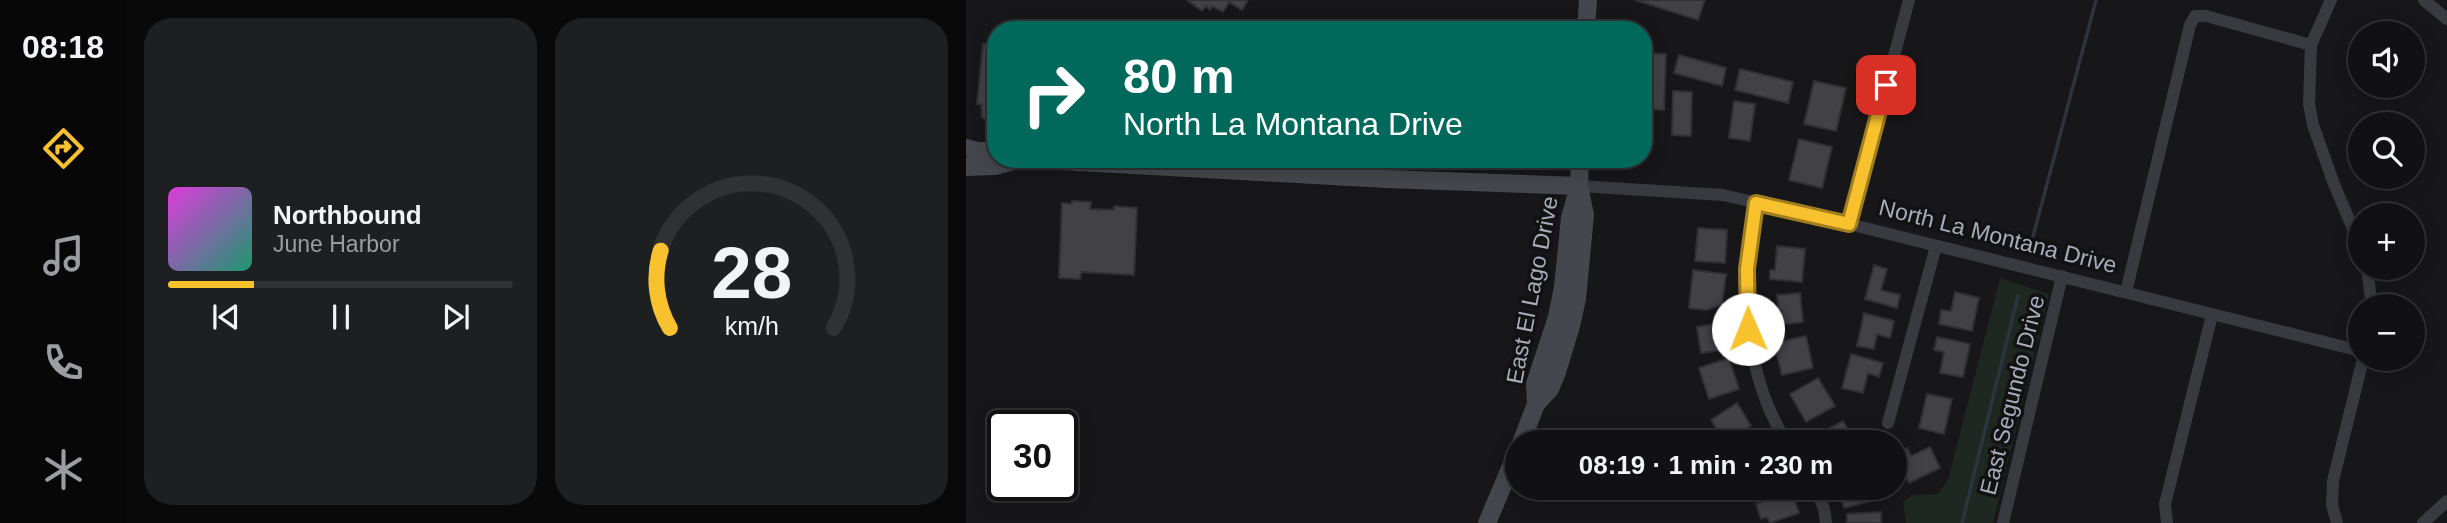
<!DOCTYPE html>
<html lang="en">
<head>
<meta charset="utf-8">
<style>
  :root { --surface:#111113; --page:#1e1f21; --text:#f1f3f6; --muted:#9c9da0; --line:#303133; --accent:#f8c22f }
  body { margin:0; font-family:Helvetica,sans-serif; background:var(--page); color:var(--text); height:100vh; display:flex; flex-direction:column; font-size:26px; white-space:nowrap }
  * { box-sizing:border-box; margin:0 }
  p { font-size:23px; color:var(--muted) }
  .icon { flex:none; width:38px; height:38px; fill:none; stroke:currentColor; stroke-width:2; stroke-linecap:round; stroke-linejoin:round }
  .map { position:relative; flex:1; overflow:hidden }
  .sheet { display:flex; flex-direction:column; gap:18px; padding:18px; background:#09090a; width:840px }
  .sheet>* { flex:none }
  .top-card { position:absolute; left:21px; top:21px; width:665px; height:147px; border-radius:28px; box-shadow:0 4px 18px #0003,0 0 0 2px var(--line); background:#00695c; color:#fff; overflow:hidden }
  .controls { position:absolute; left:1382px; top:21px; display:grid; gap:14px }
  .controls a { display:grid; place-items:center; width:77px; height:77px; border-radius:50%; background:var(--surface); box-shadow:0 4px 18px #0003,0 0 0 2px var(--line); font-size:35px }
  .speed { position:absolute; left:21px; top:410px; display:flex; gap:14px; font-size:35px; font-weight:700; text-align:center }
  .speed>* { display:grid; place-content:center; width:91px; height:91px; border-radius:50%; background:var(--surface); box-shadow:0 4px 18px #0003,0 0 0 2px var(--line); line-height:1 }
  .speed .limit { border:4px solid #111; border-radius:10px; background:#fff; color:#111 }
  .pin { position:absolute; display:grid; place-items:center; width:60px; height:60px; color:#fff; margin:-30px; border-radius:14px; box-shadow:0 4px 10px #0006 }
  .me { position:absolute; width:77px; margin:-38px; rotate:359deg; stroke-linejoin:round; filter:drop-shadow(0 0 5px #0008) }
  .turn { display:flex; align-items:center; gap:24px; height:147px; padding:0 21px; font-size:32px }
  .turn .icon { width:91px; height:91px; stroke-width:2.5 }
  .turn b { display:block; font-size:49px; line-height:60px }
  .sheet .widget { flex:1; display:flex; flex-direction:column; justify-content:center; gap:10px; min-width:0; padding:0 24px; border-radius:28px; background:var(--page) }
  .sheet .dial { align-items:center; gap:0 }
  .dial svg { height:182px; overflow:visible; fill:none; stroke:var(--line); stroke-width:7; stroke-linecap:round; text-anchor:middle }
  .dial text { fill:var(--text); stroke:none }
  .song { display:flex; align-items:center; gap:21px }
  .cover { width:84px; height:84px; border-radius:10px; background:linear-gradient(135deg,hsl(300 70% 55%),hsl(160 70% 35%)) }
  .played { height:7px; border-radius:4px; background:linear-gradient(90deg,var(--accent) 25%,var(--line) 25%) }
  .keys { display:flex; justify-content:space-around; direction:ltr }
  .sheet .tiles { flex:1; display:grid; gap:18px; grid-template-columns:repeat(2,1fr) }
  .trip { position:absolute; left:539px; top:430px; width:402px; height:70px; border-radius:35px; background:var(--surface); box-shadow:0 4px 18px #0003,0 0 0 2px var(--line); font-weight:700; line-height:70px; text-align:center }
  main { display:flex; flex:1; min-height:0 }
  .tab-bar { display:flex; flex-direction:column; width:126px; justify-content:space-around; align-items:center; background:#070708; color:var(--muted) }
  .tab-bar .icon { width:49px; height:49px }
  .tab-bar .current { color:var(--accent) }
  .tab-bar b { font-size:32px; color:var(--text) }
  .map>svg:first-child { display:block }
  .green { fill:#1e2720 }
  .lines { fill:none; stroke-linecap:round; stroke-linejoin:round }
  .stream { stroke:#2c353d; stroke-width:3.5 }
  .building { fill:#414146; stroke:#313135; stroke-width:2 }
  .street { stroke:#393a40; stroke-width:12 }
  .secondary { stroke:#45474e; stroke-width:18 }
  .route-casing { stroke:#a17e1f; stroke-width:18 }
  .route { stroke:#f8c22f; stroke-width:12 }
  .labels { text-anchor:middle; stroke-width:7; stroke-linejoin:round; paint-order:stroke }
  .street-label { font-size:23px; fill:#a8acb9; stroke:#121214 }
</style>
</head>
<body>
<main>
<nav class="tab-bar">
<b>08:18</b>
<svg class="icon current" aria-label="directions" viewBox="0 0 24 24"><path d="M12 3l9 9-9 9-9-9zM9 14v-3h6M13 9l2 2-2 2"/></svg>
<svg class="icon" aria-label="music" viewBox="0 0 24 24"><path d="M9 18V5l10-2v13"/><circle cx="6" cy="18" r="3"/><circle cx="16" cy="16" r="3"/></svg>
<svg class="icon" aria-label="phone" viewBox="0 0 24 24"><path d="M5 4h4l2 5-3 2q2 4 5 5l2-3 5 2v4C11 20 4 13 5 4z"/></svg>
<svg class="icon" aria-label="climate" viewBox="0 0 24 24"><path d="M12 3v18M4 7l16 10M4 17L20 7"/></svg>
</nav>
<section class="sheet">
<div class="tiles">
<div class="widget">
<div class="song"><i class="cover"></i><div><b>Northbound</b><p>June Harbor</p></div></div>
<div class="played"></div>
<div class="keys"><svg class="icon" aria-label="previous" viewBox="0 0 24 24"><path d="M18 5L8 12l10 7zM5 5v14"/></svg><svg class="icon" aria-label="pause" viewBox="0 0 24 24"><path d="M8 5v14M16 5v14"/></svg><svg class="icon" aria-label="next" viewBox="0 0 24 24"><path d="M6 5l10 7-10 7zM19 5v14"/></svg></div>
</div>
<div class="widget dial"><svg viewBox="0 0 100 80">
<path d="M14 69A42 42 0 1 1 86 69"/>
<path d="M14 69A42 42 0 0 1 10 35" stroke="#f8c22f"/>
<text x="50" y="56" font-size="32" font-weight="700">28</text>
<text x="50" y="72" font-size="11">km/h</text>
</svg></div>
</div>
</section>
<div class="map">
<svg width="1481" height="523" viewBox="0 0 1481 523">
  <rect width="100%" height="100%" fill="#171719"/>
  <!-- green -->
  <path class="green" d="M1034 278 1083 294 1027 523H940L937 503 945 495 972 494 982 480Z"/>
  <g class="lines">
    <!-- stream -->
    <path class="stream" d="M1065 244 1130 0
      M996 523 1052 296"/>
  </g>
  <!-- building -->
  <path class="building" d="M221 0H282L276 10 263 2 257 12 246 6 244 10 240 6 236 11Z
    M669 0H739L732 20Z
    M38 25 79 27V30H37Z
    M17 44 30 45V121H21L16 117 15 104H11Z
    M677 53 700 54 698 110 677 109Z
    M713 55 760 68 756 86 708 73Z
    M774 69 827 82 822 103 769 90Z
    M848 81 880 88 870 131 838 124Z
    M707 91 726 92 725 136 706 135Z
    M768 101 789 104 784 141 763 138Z
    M833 139 866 147 856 188 823 180Z
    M106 201 125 202 124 209 148 210V206L171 208 168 275 115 272 114 279 93 278 96 203 106 204Z
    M732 228 761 230 759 263 729 261Z
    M811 246 839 249 836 282 804 279V270H809Z
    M908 265 921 269 915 290 934 295 931 308 899 299Z
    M727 270 760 274 756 305 740 310 723 308Z
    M989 292 1013 298 1006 331 973 324 975 310 985 311Z
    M834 293 837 322 814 325 811 295Z
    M898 313 928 321 924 338 911 334 908 349 891 346Z
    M748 324 750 333 760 331 763 349 735 353 731 327Z
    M840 336 847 368 816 375 808 343Z
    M971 337 1004 344 997 377 974 373 978 352 968 350Z
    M885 354 917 363 913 377 902 373 897 393 876 388Z
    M763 358 773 389 743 399 733 368Z
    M852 378 869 406 840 422 824 394Z
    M961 394 986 399 978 434 953 428Z
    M771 403 785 426 779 430 782 435 770 443H759L745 420Z
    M877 421 889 443H853L849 436Z
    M964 447 974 468 943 483 929 454 941 448 945 456Z
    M814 488H824L833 513 804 523 801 517 795 519 790 504 796 502 794 496Z
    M873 488H909L912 499 878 508Z
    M915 512V523H881V514Z"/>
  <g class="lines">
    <!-- street -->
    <path class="street" d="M1365 0 1345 45 1343 104 1347 125 1368 184 1395 248
      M1458 0 1481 19
      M613 186 757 195 883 224 1395 351
      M790 203C787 224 783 246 781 267 777 323 789 396 822 443
      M883 224 943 0
      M1401 268 1406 306
      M1160 292 1224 25 1229 16H1240L1345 45
      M922 423 970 246
      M850 488 858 509 860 523
      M1037 523 1096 276
      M1201 523 1199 504 1246 315
      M1371 523 1366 505 1367 481 1397 359
      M1457 523 1481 501"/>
    <!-- secondary -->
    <path class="secondary" d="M620 30 622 0
      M0 148 11 151H30
      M59 159 420 179 613 186
      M0 167 29 166 54 159
      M570 404 569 384 591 317 597 287 604 218 613 186 614 159
      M555 443 570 404 584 389 591 372 605 326 611 299 619 215 613 186
      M521 523 551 452"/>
  </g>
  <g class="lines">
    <defs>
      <path id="route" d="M782 329 781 269 790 203 883 224 920 85"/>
    </defs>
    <!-- route casing -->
    <use href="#route" class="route-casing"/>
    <!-- route -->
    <use href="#route" class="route"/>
  </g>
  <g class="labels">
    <!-- street labels -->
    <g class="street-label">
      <text transform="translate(1032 236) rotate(14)" y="8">North La Montana Drive</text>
      <text transform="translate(566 290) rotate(-79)" y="8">East El Lago Drive</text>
      <text transform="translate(1046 395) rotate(-76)" y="8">East Segundo Drive</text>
    </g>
  </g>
</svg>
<div class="controls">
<a><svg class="icon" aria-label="sound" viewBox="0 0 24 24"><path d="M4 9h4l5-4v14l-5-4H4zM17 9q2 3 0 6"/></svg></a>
<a><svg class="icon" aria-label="search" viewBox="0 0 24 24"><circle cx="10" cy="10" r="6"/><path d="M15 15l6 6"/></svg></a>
<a>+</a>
<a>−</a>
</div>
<div class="speed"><div class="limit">30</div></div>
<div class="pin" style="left:920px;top:85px;background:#d93025"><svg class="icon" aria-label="arrive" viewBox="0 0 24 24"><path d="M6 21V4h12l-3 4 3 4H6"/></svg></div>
<svg class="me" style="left:782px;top:329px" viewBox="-20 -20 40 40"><circle r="19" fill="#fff"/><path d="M0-13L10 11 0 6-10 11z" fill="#f8c22f"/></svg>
<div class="trip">08:19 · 1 min · 230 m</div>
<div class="top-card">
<div class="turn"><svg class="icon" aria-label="right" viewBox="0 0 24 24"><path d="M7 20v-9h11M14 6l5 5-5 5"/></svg><div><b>80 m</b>North La Montana Drive</div></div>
</div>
</div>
</main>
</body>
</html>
